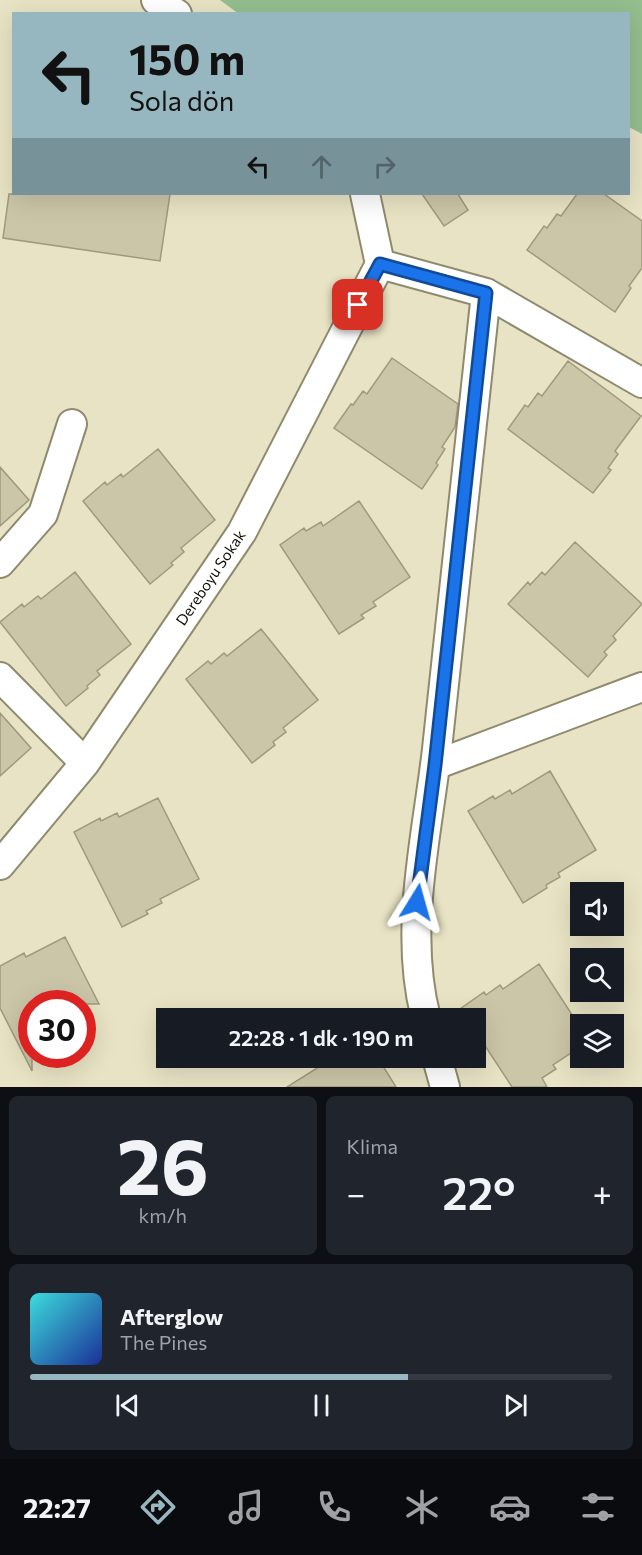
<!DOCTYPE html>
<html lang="tr">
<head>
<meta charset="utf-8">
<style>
  :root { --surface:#171b24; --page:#20242c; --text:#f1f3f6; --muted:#9ea1a6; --line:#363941; --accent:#97b7c0 }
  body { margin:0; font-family:Commissioner,sans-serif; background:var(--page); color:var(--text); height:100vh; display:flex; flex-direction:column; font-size:22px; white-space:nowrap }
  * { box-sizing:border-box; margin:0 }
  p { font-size:20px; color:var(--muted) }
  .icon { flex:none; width:33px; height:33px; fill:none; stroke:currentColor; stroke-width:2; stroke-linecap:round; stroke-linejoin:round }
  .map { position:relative; height:1087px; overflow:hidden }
  .side { display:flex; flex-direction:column; gap:9px; padding:9px; background:#0d0f14; flex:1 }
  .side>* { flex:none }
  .guide { position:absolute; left:12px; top:12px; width:618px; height:183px; border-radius:0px; box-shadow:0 6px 24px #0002; background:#97b7c0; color:#111; overflow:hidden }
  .buttons { position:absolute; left:570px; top:882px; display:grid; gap:12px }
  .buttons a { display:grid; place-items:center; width:54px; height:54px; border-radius:0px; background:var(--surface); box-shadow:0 6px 24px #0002; font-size:30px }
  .speed { position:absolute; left:18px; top:990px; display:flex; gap:12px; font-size:30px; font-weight:700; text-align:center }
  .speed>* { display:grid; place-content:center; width:78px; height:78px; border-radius:50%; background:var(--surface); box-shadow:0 6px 24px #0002; line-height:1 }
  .speed .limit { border:9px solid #d22; background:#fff; color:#111 }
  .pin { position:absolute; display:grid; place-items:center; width:51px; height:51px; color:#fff; margin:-26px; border-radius:12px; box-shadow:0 3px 9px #0006 }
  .me { position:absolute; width:66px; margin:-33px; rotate:8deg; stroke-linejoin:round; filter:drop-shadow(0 0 4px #0008) }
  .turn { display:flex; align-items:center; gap:21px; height:126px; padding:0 18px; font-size:27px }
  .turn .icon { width:78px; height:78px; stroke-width:2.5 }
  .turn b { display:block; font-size:42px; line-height:51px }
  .lanes { display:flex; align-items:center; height:57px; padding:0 18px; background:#0003; justify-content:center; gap:30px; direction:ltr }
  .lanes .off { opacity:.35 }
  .big { font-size:45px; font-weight:600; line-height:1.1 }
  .side .tile { flex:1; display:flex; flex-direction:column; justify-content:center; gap:9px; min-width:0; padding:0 21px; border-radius:9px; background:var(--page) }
  .side .dial { align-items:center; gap:0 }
  .dial b { font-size:78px; line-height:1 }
  .song { display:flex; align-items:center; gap:18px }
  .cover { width:72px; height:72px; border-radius:9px; background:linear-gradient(135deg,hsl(180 70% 55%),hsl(230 70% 35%)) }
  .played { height:6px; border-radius:3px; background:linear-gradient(90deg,var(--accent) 65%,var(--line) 65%) }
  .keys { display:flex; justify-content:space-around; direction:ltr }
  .heat { display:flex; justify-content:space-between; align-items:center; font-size:33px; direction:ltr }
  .side .tiles { flex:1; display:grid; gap:9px; grid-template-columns:1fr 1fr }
  .tile:last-child { grid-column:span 2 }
  .trip { position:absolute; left:156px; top:1008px; width:330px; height:60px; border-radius:0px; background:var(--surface); box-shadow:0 6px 24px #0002; font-weight:600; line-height:60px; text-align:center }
  .tabs { display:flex; height:96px; justify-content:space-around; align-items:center; background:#090b0e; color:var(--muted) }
  .tabs .icon { width:42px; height:42px }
  .tabs .current { color:var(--accent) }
  .tabs b { font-size:27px; color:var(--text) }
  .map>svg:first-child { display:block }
  .green { fill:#94be8e }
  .building { fill:#cbc6a8; stroke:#9f9a7d; stroke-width:1.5 }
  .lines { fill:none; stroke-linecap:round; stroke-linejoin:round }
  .minor-casing { stroke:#8f8a6e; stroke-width:32 }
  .minor { stroke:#fff; stroke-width:28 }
  .route-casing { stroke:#114b97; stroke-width:15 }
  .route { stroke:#1a73e8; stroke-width:10 }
  .labels { text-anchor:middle; stroke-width:4.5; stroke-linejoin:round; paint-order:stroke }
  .street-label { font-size:15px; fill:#0f0d04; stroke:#fff }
</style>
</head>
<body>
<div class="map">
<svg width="642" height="1087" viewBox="0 0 642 1087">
  <rect width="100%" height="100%" fill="#e8e3c4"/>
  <!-- green -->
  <path class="green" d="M220 0H642V134L629 127 628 14H239Z"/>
  <!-- building -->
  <path class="building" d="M9 194H170L160 261 3 238Z
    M422 194H458L468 210 444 226Z
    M577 194H604L642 221V268L629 286 631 288 615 312 527 250 544 226 547 228 557 214 561 216Z
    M392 358 458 404 455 427 442 447 445 449 436 463 438 465 422 489 334 428 351 404 353 405 363 391 367 394Z
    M568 361 641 416 615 451 618 454 608 468 611 470 593 493 508 429 525 405 528 407 538 393 542 396Z
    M158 449 215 520 181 548 184 552 171 563 173 565 150 584 83 501 105 482 107 485 121 474 123 477Z
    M0 467 29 500 0 526Z
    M359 501 410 577 373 602 376 606 361 615 364 618 339 634 280 545 304 528 306 531 321 522 323 526Z
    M575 542 642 604 613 636 616 640 604 652 607 655 588 677 508 604 528 582 530 585 542 572 545 575Z
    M75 572 131 644 97 671 100 675 87 686 88 688 66 706 0 622 22 604 24 607 38 596 41 599Z
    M261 629 318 700 283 728 286 732 273 742 275 745 252 763 186 679 208 661 211 664 224 653 227 656Z
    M0 713 31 748 0 776Z
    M550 771 596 850 558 873 560 877 546 885 547 888 523 903 468 811 493 796 495 799 510 790 512 794Z
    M158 798 199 879 160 899 162 903 146 911 148 914 122 927 74 832 100 818 101 821 117 813 119 817Z
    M65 937 99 1004H32V1071L0 1008V966L24 953 26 957Z
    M539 964 580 1027V1047L553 1065 556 1069 542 1078 547 1087H512L476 1032V1018H466L460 1009 484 992 486 995 500 985 503 989Z
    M333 1058H378L396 1087H287Z"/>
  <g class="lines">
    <defs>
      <path id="minor" d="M156 0 177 14
        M365 194 380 264 486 293 642 383
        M0 563 43 514 72 424
        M0 677 85 763
        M435 765 642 687
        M0 865 85 763 242 532 380 264
        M426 1018C403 930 427 837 437 749 453 597 470 445 486 293
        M437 1058 445 1087"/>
    </defs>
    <!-- minor casing -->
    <use href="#minor" class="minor-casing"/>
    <!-- minor -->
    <use href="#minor" class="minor"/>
  </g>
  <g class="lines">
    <defs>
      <path id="route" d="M358 305 380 264 486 293 435 765 417 902"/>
    </defs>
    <!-- route casing -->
    <use href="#route" class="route-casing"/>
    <!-- route -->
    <use href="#route" class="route"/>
  </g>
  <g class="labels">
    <!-- street labels -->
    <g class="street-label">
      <text transform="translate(211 578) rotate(-56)" y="5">Dereboyu Sokak</text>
    </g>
  </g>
</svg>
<div class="buttons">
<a><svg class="icon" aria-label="sound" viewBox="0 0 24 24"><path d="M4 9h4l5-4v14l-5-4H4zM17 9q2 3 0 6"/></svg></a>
<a><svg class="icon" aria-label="search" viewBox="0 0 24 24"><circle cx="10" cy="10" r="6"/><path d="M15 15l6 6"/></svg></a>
<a><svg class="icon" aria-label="layers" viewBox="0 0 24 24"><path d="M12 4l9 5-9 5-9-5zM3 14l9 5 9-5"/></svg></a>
</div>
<div class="speed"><div class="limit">30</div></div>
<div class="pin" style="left:358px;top:305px;background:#d93025"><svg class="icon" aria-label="arrive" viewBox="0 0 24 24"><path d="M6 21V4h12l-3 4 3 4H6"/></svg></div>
<svg class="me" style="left:417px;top:902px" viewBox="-20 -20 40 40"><path d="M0-17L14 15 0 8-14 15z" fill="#1a73e8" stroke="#fff" stroke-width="4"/></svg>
<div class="trip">22:28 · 1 dk · 190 m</div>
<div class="guide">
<div class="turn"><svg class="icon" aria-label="left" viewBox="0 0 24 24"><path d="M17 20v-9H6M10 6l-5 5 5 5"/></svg><div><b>150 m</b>Sola dön</div></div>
<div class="lanes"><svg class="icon" aria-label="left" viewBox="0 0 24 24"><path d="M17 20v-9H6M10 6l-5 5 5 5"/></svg><svg class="icon off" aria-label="ahead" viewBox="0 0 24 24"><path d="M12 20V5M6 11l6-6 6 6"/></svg><svg class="icon off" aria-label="right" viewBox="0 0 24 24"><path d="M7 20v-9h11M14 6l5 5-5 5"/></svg></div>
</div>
</div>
<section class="side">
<div class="tiles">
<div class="tile dial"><b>26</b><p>km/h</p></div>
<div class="tile"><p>Klima</p>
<div class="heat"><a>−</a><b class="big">22°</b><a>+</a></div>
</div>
<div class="tile">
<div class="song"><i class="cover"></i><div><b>Afterglow</b><p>The Pines</p></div></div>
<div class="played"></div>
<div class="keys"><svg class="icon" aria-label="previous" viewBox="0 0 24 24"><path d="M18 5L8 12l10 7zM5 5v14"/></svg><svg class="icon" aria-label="pause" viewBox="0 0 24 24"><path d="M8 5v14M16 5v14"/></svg><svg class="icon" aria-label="next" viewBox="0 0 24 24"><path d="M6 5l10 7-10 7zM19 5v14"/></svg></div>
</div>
</div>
</section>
<nav class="tabs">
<b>22:27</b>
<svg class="icon current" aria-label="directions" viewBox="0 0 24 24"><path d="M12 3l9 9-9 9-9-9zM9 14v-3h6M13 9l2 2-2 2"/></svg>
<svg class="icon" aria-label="music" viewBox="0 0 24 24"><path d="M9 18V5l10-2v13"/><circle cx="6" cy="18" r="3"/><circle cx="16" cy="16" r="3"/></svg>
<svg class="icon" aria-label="phone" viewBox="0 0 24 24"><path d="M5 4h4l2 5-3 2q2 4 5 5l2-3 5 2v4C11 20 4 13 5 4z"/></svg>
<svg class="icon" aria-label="climate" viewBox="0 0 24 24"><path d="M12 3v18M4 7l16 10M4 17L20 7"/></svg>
<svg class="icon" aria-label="car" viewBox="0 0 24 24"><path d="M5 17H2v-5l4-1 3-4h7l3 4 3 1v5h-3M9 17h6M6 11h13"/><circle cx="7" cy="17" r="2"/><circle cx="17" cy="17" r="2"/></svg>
<svg class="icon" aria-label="filters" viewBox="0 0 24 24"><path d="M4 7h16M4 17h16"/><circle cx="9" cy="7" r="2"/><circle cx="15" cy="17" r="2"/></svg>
</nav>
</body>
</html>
